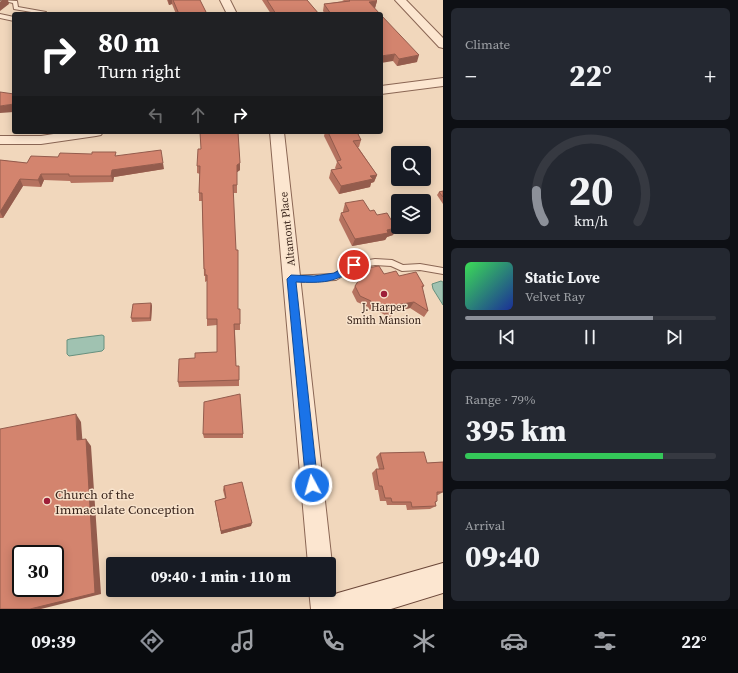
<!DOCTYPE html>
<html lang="en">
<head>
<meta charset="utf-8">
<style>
  :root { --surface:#171b24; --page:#242831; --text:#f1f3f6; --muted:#9ea1a6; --line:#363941; --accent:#8c9099 }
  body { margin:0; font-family:"Source Serif 4",serif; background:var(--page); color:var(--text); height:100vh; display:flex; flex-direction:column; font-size:15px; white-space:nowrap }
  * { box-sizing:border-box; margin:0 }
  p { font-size:13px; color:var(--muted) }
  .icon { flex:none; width:22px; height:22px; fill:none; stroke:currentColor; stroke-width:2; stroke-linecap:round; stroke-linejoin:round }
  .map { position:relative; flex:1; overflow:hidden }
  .details { display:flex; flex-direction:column; gap:8px; padding:8px; background:#0d0f14; width:295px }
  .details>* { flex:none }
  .guide { position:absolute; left:12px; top:12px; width:371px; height:122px; border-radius:4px; box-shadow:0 2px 10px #0003; background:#202124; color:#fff; overflow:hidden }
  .fabs { position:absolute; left:391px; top:146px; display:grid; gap:8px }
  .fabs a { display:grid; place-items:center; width:40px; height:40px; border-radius:4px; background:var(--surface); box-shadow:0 2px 10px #0003; font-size:20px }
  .speed { position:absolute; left:12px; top:545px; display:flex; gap:8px; font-size:20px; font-weight:700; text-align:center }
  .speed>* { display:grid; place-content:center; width:52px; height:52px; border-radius:50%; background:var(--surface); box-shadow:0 2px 10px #0003; line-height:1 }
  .speed .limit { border:2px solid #111; border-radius:6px; background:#fff; color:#111 }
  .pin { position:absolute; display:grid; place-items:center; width:34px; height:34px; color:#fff; margin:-17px; border:2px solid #fff; border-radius:50%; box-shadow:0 1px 4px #0007 }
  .me { position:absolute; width:44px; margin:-22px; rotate:354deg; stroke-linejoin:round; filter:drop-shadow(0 0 3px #0008) }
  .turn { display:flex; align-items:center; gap:14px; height:84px; padding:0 20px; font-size:18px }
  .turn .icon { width:52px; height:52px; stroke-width:2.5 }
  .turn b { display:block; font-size:28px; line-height:34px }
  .lanes { display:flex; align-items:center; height:38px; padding:0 20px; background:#0003; justify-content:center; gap:20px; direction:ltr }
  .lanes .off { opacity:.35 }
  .big { font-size:30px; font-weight:800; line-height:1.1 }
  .details .tile { flex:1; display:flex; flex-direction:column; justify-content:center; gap:6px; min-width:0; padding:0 14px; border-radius:6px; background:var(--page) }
  .details .dial { align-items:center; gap:0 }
  .dial svg { height:104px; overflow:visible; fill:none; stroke:var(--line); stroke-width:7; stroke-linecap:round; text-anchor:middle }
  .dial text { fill:var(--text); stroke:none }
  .song { display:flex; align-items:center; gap:12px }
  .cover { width:48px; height:48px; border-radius:6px; background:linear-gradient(135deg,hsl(130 70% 55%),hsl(230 70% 35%)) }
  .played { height:4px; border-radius:2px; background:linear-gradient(90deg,var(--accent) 75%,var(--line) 75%) }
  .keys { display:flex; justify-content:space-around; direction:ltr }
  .heat { display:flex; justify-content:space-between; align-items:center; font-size:22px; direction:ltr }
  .charge { height:6px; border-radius:3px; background:linear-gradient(90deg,#34c759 79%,var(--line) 0) }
  .trip { position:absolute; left:106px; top:557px; width:230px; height:40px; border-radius:4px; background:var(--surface); box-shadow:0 2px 10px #0003; font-weight:800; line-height:40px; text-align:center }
  .menu { display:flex; height:64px; justify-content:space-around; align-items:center; background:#090b0e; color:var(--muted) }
  .menu .icon { width:28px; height:28px }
  .menu .selected { color:var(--accent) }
  .menu b { font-size:18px; color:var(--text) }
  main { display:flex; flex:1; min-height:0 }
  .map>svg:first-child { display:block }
  .water { fill:#a0c2b1; stroke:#67907e }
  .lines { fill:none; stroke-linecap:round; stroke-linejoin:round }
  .lane-casing { stroke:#8a6654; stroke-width:2 }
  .street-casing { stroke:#8a6654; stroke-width:2 }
  .secondary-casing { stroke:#6b4738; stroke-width:2 }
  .lane { fill:#fce6d0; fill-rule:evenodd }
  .street { fill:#fce6d0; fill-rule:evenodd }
  .secondary { fill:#fce6d0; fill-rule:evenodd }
  .wall { fill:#b5725f }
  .shaded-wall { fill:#945c4d }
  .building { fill:#d3846e; stroke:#945c4d; fill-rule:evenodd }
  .route { fill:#1a73e8; stroke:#114b97 }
  .poi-dot { fill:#9e1f39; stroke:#f8e3cc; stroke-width:1.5 }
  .labels { text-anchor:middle; stroke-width:3; stroke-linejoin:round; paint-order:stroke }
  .street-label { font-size:11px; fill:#38231a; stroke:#f8e3cc }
  .poi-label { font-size:11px; fill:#38231a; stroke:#f8e3cc }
  .near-poi-label { font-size:13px; fill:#38231a; stroke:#f8e3cc; text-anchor:start }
</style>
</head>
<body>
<main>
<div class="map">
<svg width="443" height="609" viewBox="0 0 443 609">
  <rect width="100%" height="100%" fill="#f1d7bc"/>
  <!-- water -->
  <path class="water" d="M441 281 443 282V305L433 289 432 284Z
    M102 335 104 336V349L102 351 69 356 67 354V340L70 339Z"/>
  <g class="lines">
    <defs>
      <path id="lane" d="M0 0 17 1 18 7 46 12 43 14 14 9 13 3Z
        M0 14 14 17V21L0 18Z
        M375 259 392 260 403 265 420 264 443 268V274L420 270 402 271 391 266 375 265 356 268 336 280 291 282 287 279 291 276 334 274 351 263Z"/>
      <path id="street" d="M220 0H230L237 14H227Z
        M395 0H406L443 38V48L439 47Z
        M443 78V86L381 94V86Z
        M66 132H103L101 135 96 136 41 144H0V136H41Z
        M270 132H284L332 564 329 572V564H308Z
        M329 580 335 590 337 609H311L309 590H329Z"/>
      <path id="secondary" d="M443 563V593L391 609H322L327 598 338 593Z"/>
    </defs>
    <!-- lane casing -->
    <use href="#lane" class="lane-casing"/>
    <!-- street casing -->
    <use href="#street" class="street-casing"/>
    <!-- secondary casing -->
    <use href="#secondary" class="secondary-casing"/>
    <!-- lane -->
    <use href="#lane" class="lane"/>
    <!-- street -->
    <use href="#street" class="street"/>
    <!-- secondary -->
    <use href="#secondary" class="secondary"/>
  </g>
  <!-- wall -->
  <path class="wall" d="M167 0H200L207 14H176L172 4 169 5Z
    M262 0H307L319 14H271Z
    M342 0H376L377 1 375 8H374L380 14H325L323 11 324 4 344 1Z
    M381 15 417 62 397 66 393 61Z
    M325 132H357L361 140 359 147H358L377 175 374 182 371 183 370 187 339 194 329 178 331 170 336 169 335 168 337 162 324 136Z
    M116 156 164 169 114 177 113 182 71 183 70 181 44 180 41 187 23 186 3 218H0V160L27 163 58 157Z
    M240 163V170L237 172V193H233L238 309 240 324V330H235L236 366 239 380V386L179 387 178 382 195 358 217 352V325L207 326V281L205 282V276H204L202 201H199V193L200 174 197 173V166Z
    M443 191V204L437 195 439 192Z
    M345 203 370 211 377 215 396 228 393 235 387 237 385 240 352 246 339 220 341 213 343 212V211Z
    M384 274 399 276 424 286 422 289 428 311 424 317 410 308 394 312 390 318 378 311 371 312 368 307 357 302 352 292 355 286Z
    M151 303 152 306 151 321 132 322 131 318Z
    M203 434H243V438H204Z
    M380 453 427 463 443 462V492L438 495H437V501L435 503 436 506 430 509 407 510 406 505H387L386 501H380L378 490H375L372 473 376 469H379L376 457Z
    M224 486 251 526 221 534 215 501 225 498 223 490Z"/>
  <!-- shaded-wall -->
  <path class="shaded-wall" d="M2 0H8L9 4 0 11V2Z
    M168 0H172V4L169 5Z
    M377 1 375 8 367 9 369 2Z
    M395 54 393 61 381 63V56Z
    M419 55 417 62 397 66 399 59Z
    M14 104V112L0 113V106Z
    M163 163 164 169 114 177 113 182 111 176 112 170Z
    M240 163V170L236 173 237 165Z
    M41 174 44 180 41 187 38 180Z
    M377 175 374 182 371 183 370 187 339 194 341 186 370 176Z
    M20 179 23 186 3 218 0 212Z
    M396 228 393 235 387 237 385 240 352 246 355 239Z
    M414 302 410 308 394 312 396 305Z
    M151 303 152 306 151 321 150 318Z
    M382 304 378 311 371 312 374 306Z
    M76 414 81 422 83 448 77 440Z
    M86 439 91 446 101 594 41 609H30Z
    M252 523 251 526 221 534V531Z"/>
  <!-- building -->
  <path class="building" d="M173 0H200L207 14H179Z
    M267 0H307L319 14H276Z
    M349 0H376L377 1 369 2 380 14H331L324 4 350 1Z
    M381 15 419 55 399 59 395 54 381 56Z
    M14 86V104L0 106V92L14 94Z
    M200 132H238L240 163 237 165V185H233L236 250H238V309H240V324H234L236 366H239V380L178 382 179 359 195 358V353L217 352V319H207V275H205V269H204L202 193H199L200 166H197L198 149H201Z
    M328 132H357L361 140 353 141 377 175 370 176 373 179 341 186 331 170 342 168 337 161 341 160Z
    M161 150 163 163 112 170 111 176H69V174H41L38 180 20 179 0 212V160L27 163 31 156 58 157 60 153 92 154V152H116L115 156Z
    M443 191V197L439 192Z
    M363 200 370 211 374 210 377 215 387 213 396 228 387 230 388 233 355 239 341 213 349 211 345 203Z
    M379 266 384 274 396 271 399 276 416 272 424 286H422L428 311 414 302 396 305 394 311 382 304 374 306 371 301 360 296 355 286 367 268Z
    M151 303 150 318H131L133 304Z
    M240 394 243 434H203L204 402Z
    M76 414 77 440 86 439 95 593 30 609H0V429ZM21 554H55V588H21Z
    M424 452 427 463 443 462V492H437V501L435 502 436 506 412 507 411 502H392L391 498H385L382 486H379L376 469H384L380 453Z
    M242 482 252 523 221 531 215 501 226 498 224 486Z"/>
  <!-- route -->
  <path class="route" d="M354 262 358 265 357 268C333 283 324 283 296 282L318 485 316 489 312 490 308 489 306 485 287 279 291 275 314 276 334 273Z"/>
  <!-- markers -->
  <g class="poi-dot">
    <circle cx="384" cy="294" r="4"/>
    <circle cx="47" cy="501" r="4"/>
  </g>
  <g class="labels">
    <!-- street labels -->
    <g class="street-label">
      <text transform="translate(287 229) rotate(-96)" y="4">Altamont Place</text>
    </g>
    <!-- poi labels -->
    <g class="poi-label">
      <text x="384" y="311">J. Harper<tspan x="384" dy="13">Smith Mansion</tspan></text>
    </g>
    <!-- near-poi labels -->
    <g class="near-poi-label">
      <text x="55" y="499">Church of the<tspan x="55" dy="15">Immaculate Conception</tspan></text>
    </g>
  </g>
</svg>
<div class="fabs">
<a><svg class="icon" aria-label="search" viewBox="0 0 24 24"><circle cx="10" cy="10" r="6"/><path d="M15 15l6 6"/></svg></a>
<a><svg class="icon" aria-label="layers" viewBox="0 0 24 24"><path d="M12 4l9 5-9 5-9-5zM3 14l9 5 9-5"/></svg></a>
</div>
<div class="speed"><div class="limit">30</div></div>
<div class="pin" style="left:354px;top:265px;background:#d93025"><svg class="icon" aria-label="arrive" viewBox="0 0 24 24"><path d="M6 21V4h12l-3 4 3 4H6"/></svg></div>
<svg class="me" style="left:312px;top:485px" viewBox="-20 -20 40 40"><circle r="17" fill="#1a73e8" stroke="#fff" stroke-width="3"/><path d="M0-11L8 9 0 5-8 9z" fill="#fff"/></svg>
<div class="trip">09:40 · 1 min · 110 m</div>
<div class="guide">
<div class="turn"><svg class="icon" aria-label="right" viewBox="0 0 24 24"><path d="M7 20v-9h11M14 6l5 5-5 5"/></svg><div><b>80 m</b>Turn right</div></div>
<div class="lanes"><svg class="icon off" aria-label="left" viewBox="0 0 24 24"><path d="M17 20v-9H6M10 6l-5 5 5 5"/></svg><svg class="icon off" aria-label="ahead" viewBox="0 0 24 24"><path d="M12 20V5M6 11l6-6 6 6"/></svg><svg class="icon" aria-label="right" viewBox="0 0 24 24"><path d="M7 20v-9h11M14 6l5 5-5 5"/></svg></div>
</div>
</div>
<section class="details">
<div class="tile"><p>Climate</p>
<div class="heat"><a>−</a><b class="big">22°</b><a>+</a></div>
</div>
<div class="tile dial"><svg viewBox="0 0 100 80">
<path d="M14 69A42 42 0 1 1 86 69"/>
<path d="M14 69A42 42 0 0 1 8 45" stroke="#8c9099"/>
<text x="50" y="56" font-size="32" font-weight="700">20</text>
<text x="50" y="72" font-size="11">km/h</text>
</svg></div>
<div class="tile">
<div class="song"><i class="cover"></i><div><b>Static Love</b><p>Velvet Ray</p></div></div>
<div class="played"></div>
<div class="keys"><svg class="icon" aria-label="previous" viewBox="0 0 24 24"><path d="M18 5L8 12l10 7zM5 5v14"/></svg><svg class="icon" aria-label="pause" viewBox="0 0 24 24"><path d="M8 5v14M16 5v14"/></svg><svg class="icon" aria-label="next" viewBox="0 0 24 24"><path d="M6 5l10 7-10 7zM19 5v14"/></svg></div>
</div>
<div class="tile"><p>Range · 79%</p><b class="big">395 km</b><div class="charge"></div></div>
<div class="tile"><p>Arrival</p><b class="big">09:40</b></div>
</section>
</main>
<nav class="menu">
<b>09:39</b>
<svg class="icon selected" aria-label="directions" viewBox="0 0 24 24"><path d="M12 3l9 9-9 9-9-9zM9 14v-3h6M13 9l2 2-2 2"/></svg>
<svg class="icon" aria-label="music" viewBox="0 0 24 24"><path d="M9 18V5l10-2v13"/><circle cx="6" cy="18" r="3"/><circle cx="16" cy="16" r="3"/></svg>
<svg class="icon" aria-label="phone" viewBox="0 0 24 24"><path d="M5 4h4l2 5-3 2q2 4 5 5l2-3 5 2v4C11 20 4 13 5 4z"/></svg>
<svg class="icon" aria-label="climate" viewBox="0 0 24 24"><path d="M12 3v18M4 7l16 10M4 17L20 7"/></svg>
<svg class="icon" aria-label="car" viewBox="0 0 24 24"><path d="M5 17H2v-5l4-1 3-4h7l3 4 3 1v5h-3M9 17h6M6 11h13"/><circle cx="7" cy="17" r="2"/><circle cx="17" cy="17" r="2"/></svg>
<svg class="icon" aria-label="filters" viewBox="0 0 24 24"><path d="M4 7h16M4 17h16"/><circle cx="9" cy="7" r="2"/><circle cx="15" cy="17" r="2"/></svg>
<b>22°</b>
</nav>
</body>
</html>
